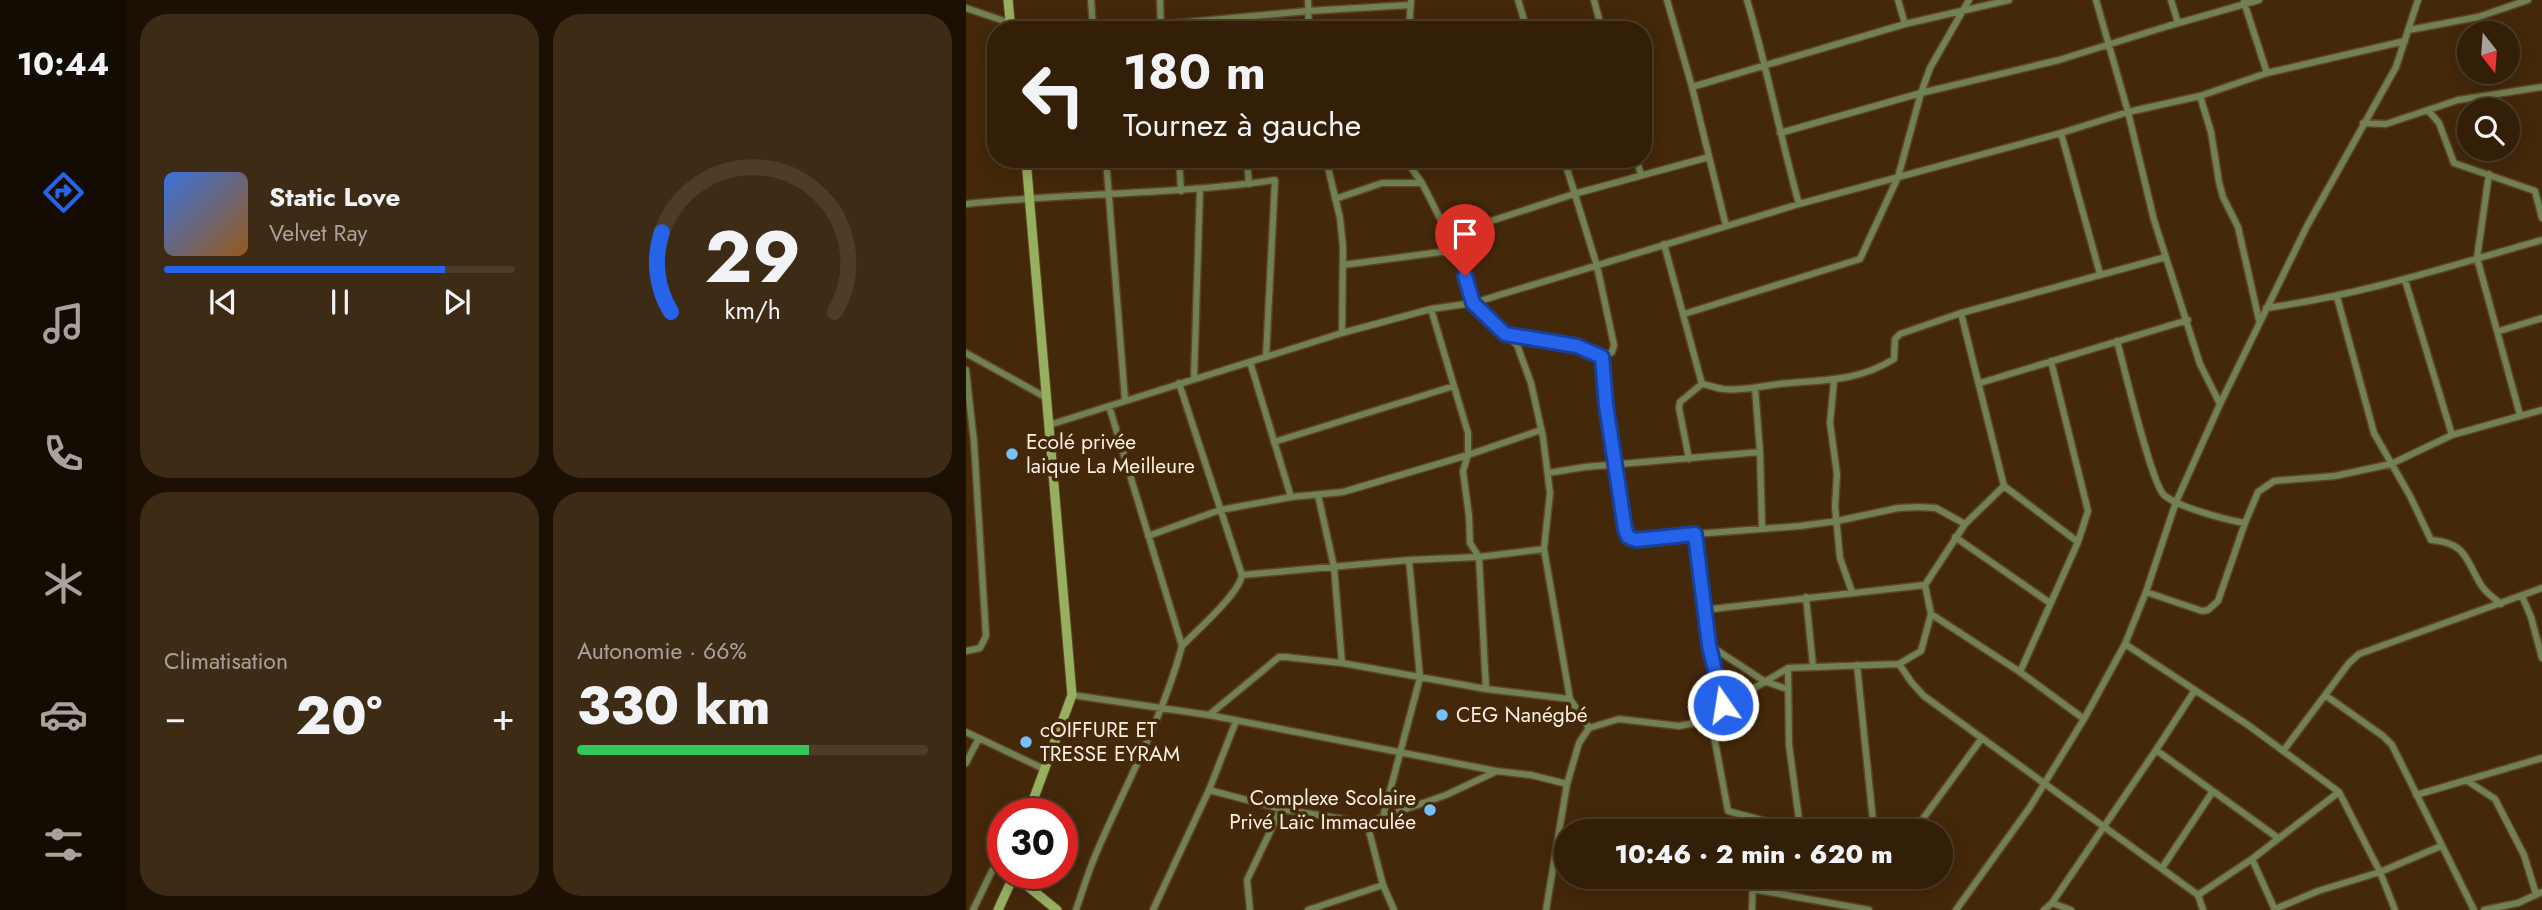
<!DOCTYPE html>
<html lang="fr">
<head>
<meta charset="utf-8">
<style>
  :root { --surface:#331e08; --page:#3e2b16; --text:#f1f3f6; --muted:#a9a29c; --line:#4e3c29; --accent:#2563eb }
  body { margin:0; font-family:Jost,sans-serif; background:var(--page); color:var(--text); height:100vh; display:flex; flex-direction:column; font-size:26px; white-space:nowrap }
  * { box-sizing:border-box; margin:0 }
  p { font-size:23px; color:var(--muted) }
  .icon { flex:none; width:38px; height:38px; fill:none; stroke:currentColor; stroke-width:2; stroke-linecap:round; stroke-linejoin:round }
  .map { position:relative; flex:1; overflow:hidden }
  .side { display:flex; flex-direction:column; gap:14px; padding:14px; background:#1c1004; width:840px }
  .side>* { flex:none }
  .banner { position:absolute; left:21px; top:21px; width:665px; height:147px; border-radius:28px; box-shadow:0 4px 18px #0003,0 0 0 2px var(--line); background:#331e08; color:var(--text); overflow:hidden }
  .needle { width:46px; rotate:163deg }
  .controls { position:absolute; left:1491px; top:21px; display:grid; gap:14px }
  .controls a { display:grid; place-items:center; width:63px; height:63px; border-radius:50%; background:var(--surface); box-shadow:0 4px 18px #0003,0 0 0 2px var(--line); font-size:35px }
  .speed { position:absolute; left:21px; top:798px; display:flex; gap:14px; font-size:35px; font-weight:700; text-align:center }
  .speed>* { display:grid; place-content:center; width:91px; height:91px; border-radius:50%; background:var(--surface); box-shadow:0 4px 18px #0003,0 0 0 2px var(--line); line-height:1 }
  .speed .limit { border:10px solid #d22; background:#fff; color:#111 }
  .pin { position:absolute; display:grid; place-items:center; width:60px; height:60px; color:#fff; margin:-72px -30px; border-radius:50% 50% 50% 0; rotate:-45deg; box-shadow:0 0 7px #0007 }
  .pin .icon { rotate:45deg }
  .me { position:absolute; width:77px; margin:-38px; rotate:347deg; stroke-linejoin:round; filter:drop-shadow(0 0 5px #0008) }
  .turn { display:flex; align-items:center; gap:24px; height:147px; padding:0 21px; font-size:32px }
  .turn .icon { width:91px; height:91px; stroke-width:2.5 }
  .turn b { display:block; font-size:49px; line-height:60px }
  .big { font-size:52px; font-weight:800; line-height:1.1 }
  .side .tile { flex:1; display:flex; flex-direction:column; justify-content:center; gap:10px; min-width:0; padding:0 24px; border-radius:28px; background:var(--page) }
  .side .dial { align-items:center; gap:0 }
  .dial svg { height:182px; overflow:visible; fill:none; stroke:var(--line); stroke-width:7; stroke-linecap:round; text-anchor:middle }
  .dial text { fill:var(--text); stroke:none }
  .song { display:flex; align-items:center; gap:21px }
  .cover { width:84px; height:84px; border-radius:10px; background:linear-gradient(135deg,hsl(220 70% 55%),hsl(30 70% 35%)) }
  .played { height:7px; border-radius:4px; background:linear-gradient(90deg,var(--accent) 80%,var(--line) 80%) }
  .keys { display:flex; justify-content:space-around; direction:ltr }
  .heat { display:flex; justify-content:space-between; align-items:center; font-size:38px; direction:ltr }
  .charge { height:10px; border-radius:5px; background:linear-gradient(90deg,#34c759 66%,var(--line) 0) }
  .side .tiles { flex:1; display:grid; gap:14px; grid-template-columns:repeat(2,1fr) }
  .trip { position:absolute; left:588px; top:819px; width:399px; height:70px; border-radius:35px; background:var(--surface); box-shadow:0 4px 18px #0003,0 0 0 2px var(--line); font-weight:800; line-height:70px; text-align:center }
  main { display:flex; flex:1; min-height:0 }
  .menu { display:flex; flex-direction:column; width:126px; justify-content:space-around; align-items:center; background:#140c03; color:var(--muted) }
  .menu .icon { width:49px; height:49px }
  .menu .selected { color:var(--accent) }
  .menu b { font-size:32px; color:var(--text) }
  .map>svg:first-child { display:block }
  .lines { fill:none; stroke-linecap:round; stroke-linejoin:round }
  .street-casing { stroke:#5e4429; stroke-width:9 }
  .secondary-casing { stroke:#5e4429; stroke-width:11 }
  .street { stroke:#728151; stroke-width:6 }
  .secondary { stroke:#97b060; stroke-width:9 }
  .route-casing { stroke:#184099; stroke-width:18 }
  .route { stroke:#2563eb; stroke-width:12 }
  .poi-dot { fill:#77bff7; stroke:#44280a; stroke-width:2.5 }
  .labels { text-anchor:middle; stroke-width:7; stroke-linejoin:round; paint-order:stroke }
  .poi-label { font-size:21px; fill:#fbefe4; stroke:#44280a; text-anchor:start }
</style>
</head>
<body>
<main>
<nav class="menu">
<b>10:44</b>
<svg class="icon selected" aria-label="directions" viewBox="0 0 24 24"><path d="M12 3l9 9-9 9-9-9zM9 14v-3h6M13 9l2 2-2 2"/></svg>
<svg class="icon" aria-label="music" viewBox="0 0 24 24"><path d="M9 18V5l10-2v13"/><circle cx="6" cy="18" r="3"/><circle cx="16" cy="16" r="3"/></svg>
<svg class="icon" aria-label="phone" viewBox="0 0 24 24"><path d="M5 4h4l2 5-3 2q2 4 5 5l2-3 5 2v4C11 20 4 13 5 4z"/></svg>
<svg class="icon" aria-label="climate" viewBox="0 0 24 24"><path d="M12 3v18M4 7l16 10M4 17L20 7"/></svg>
<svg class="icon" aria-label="car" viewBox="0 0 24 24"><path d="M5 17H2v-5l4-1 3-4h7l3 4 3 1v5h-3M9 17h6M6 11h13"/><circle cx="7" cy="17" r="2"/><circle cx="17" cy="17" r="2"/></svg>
<svg class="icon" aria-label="filters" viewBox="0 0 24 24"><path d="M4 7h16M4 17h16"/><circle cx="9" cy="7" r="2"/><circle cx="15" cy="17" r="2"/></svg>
</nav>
<section class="side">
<div class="tiles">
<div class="tile">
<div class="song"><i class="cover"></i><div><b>Static Love</b><p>Velvet Ray</p></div></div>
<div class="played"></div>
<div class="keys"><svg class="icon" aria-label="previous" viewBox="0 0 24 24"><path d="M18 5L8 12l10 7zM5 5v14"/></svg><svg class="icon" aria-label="pause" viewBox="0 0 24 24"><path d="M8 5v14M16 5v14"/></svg><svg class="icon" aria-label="next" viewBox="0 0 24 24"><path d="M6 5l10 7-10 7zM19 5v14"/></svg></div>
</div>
<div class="tile dial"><svg viewBox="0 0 100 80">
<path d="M14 69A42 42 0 1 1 86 69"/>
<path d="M14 69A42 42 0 0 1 10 34" stroke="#2563eb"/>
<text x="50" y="56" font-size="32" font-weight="700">29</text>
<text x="50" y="72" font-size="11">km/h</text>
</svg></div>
<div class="tile"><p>Climatisation</p>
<div class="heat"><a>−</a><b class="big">20°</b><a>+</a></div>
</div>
<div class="tile"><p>Autonomie · 66%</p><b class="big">330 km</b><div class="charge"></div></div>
</div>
</section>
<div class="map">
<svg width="1576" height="910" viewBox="0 0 1576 910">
  <rect width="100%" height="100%" fill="#44280a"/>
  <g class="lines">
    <defs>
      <path id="street" d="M125 0 127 30
        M194 0 195 30
        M342 0 343 30
        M552 0 561 30
        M628 0 636 30
        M701 0 726 87 760 226
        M781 0C801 67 814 136 833 204
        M932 0 939 24
        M1130 0 1162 112 1188 220 1234 364 1254 404
        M1205 0 1212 23
        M1278 2 1301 73
        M0 8 44 23
        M137 30 342 11 444 5
        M443 30 445 0
        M1443 30 1512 17 1562 0
        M726 87 939 24 1043 0
        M1234 96 1245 132 1253 182 1257 197 1272 227 1293 320
        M1462 110 1473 123 1488 163 1569 191 1576 218
        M1397 123 1420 124 1492 100 1576 87
        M814 133 955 93 1093 60 1202 26 1293 0
        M1095 133 1134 274
        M140 159 159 400
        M213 159 215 191
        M281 159 283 184
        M360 159 374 218 377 247 376 333
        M439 159 456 183 490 250 507 303 551 345 565 383 577 437 584 493 578 549 604 699 623 728
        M598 159 631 266 648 345 646 352 636 357
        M670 159 675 174
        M1523 174 1511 258 1554 415
        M369 199 416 183H456
        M0 204C103 193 206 195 309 180L300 357
        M482 235 608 194 743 157
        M698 244 736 384C743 385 750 388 757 389 774 391 790 387 806 385 850 379 888 384 928 359L929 339 934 334 995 313 1200 257
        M377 265 490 250
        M1439 280 1486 435
        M1371 297 1408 433 1444 496 1465 540C1501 543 1499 559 1515 585 1520 593 1528 598 1535 604
        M1300 308C1395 295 1484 266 1576 240
        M995 313 1038 486 999 524 959 585 965 614 1054 672 1118 719
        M718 314 894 259 932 177 955 93 964 68 1003 0
        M1533 331 1576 318
        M539 334 611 347 636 357C637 381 654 529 665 539L834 526 871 521 932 508 953 507 970 508 999 524
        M1151 341C1158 366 1185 483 1198 495 1211 507 1261 520 1279 523L1292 492 1308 481 1369 476 1425 464 1486 435 1576 410
        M0 353 81 398
        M284 362 325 497
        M0 370 8 442 20 636 14 648 0 651
        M228 378 234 189
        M868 381 864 423 871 474 869 507 874 558 886 592
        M213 383 276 575C273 594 231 630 216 646
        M1014 383 1222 320
        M789 388 794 452 796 527
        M83 425 376 333 465 309 507 303 833 204 1095 133 1162 112 1234 96 1301 73 1439 41
        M308 442 488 386
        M723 459 713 408 714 402 736 384
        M582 473 619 467 794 452
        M1038 486 1112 542
        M352 495 368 567 376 663
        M729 534 743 645 757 705
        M182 536 254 510 325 497 377 492 502 455V433L465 309
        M989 537 1084 603
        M276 575 443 560 513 557 578 549
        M1180 592 1236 611 1242 610 1252 601 1279 523
        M1556 596 1565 617 1576 658
        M840 597 847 666
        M737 610 959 585
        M1159 644 1282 725 1373 792 1414 872 1429 910
        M743 645 798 681 821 689
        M933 664 946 683 958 696 1232 895 1237 910
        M891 665 908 831
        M822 668 823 745 834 827
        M1054 672 1112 542 1122 511 1085 361
        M520 689 513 557 504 543 503 516 497 471 502 455 575 430
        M106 695 243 715 530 771 565 775 601 784 613 743 623 728 653 719 713 726 729 723 822 668 933 664 955 651 965 614
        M1359 695 1417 736 1426 745 1508 910
        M243 715 313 657H319L376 663 520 689 604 699
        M744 715 762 811 799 821 871 831
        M0 732 78 769
        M1190 750 1312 838
        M1318 750 1383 663 1393 654 1576 588
        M0 763 13 738
        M1500 780 1529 799 1558 855 1570 894
        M243 790 315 809 401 823 417 817 454 678 443 560
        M1450 795 1576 758
        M417 817 480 795 529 772
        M401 823 417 885 428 910
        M948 831 1016 738
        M1286 859 1309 910
        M588 867H600
        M1196 868 1247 791
        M786 889 903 910
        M1232 895 1286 859 1373 792
        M1086 903 1190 750 1229 690
        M1309 909 1352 891 1414 872 1475 846
        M7 910 26 871 37 860
        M110 910C117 890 123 869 132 849 161 782 197 717 216 646L143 406
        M187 910 243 790 270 721
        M284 910 281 880 315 809
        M342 910 417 885
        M580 910 601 784
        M786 910 787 877
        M990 910 1064 807 1118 719 1159 644 1180 592 1210 502 1254 404 1341 226 1430 67 1452 0
        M1078 910 1086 903 1105 910
        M1518 910 1552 903 1576 892"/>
      <path id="secondary" d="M42 0 45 30
        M60 159 106 695 62 814
        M49 876 91 910
        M32 910 49 873"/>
    </defs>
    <!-- street casing -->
    <use href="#street" class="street-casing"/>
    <!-- secondary casing -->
    <use href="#secondary" class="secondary-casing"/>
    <!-- street -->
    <use href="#street" class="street"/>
    <!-- secondary -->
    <use href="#secondary" class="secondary"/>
  </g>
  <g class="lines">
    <defs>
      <path id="route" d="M499 276 507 303 539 334 611 346 636 357 640 405 659 529 662 537 670 540 729 534 743 645 757 705"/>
    </defs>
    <!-- route casing -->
    <use href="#route" class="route-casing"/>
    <!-- route -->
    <use href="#route" class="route"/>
  </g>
  <!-- markers -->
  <g class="poi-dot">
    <circle cx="46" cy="454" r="7"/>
    <circle cx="476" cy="715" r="7"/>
    <circle cx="60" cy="742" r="7"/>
    <circle cx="464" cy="810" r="7"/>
  </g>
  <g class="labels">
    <!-- poi labels -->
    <g class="poi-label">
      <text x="60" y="449">Ecolé privée<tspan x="60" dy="24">laique La Meilleure</tspan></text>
      <text x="490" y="722">CEG Nanégbé</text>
      <text x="74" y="737">cOIFFURE ET<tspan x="74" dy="24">TRESSE EYRAM</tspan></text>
      <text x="450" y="805" text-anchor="end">Complexe Scolaire<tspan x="450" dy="24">Privé Laïc Immaculée</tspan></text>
    </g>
  </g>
</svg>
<div class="controls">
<a><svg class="needle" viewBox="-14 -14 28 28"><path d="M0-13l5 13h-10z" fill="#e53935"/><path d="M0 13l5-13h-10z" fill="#a9a29c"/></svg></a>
<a><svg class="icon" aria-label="search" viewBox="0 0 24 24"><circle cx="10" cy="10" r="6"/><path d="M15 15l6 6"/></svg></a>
</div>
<div class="speed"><div class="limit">30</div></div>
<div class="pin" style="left:499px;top:276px;background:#d93025"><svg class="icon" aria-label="arrive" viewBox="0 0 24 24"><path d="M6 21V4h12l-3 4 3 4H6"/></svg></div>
<svg class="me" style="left:757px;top:705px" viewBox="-20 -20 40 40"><circle r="17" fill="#2563eb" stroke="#fff" stroke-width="3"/><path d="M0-11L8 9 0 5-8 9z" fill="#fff"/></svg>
<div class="trip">10:46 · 2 min · 620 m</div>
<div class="banner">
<div class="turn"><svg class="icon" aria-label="left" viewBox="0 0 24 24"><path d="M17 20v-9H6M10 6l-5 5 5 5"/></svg><div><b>180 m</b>Tournez à gauche</div></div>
</div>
</div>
</main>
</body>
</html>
